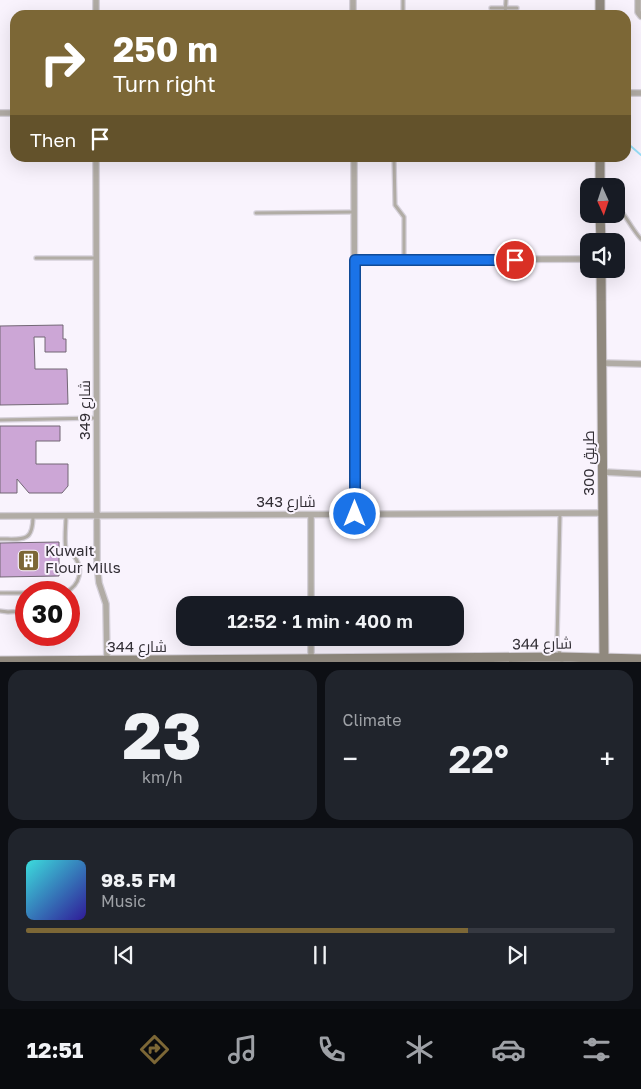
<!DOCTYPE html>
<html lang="en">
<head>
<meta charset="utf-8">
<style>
  :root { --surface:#171b24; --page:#20242c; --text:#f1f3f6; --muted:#9ea1a6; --line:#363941; --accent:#7c6736 }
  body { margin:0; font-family:"Golos Text",Cairo,sans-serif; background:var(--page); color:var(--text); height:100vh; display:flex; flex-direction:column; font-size:19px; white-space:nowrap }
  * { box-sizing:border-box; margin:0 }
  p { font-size:16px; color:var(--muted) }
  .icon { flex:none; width:28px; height:28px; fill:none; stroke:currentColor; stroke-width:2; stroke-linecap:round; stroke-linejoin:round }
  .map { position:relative; height:662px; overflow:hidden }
  .drawer { display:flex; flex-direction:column; gap:8px; padding:8px; background:#0d0f14; flex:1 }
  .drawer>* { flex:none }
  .top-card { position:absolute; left:10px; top:10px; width:621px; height:152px; border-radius:15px; box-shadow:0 5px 20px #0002; background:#7c6736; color:#fff; overflow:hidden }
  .needle { width:32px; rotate:177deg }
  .buttons { position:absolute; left:580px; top:178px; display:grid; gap:10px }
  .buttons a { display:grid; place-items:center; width:45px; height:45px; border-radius:10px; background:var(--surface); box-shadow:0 5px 20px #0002; font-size:25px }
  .speed { position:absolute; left:15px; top:581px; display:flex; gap:10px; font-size:25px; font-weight:700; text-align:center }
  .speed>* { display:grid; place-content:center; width:65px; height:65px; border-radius:50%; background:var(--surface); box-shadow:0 5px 20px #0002; line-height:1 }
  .speed .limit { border:8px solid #d22; background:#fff; color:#111 }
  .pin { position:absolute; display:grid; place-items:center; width:42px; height:42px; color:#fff; margin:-21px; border:2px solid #fff; border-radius:50%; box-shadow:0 1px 5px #0007 }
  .me { position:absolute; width:55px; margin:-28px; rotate:0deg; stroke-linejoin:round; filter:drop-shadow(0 0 4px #0008) }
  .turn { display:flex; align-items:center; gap:18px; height:105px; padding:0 20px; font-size:22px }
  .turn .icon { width:65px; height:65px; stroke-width:2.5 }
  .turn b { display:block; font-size:35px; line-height:42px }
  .then { display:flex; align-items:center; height:48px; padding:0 20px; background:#0003; gap:10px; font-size:19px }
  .big { font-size:38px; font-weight:600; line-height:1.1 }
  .drawer .card { flex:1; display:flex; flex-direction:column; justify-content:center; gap:8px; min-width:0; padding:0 18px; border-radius:15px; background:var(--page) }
  .drawer .dial { align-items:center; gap:0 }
  .dial b { font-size:65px; line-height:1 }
  .song { display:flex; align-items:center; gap:15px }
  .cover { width:60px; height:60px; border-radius:8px; background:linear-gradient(135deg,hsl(180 70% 55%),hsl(250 70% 35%)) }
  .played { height:5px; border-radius:2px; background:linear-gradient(90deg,var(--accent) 75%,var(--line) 75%) }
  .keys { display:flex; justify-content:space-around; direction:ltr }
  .heat { display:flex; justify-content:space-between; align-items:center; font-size:28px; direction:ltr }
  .drawer .tiles { flex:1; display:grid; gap:8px; grid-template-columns:1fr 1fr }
  .card:last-child { grid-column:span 2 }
  .trip { position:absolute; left:176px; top:596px; width:288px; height:50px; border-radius:15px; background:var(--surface); box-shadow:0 5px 20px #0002; font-weight:600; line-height:50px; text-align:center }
  .dock { display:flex; height:80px; justify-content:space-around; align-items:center; background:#090b0e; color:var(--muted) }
  .dock .icon { width:35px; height:35px }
  .dock .current { color:var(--accent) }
  .dock b { font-size:22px; color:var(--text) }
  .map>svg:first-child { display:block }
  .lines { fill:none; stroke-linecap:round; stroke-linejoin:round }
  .stream { stroke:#98e0f9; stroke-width:2 }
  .building { fill:#cca6d6; stroke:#726775 }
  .service-casing { stroke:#d5d0d9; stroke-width:5.5 }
  .minor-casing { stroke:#d5d0d9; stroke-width:8 }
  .secondary-casing { stroke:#d5d0d9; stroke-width:11 }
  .service { stroke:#b1aca5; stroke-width:3 }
  .minor { stroke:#b1aca5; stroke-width:5.5 }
  .secondary { stroke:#90897e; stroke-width:9 }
  .route-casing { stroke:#114b97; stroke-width:12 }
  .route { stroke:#1a73e8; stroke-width:9 }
  .labels { text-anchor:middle; stroke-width:4; stroke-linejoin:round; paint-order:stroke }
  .street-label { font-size:15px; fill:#322e35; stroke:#f9f3fd }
  .poi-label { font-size:15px; fill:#322e35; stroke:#f9f3fd; text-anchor:start }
</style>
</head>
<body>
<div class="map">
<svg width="641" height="662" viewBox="0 0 641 662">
  <rect width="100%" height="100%" fill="#f9f3fd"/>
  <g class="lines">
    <!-- stream -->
    <path class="stream" d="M626 142 641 155"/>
  </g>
  <!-- building -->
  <path class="building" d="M63 325V339H66V352H45V337H34L35 369H67L68 404 0 405V326Z
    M0 426H60V441H36V464H68V486L62 493H29L17 479V493H0Z
    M59 542V576L0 577V543Z"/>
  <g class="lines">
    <defs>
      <path id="service" d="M403 0V15
        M491 8H517
        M505 15 506 0
        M394 158 395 205 404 217V259
        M616 205C626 215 631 228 641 239
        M256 213 354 212
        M36 258H96
        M0 420 97 418
        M560 513 557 643 562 662
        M66 516C66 524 64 541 66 548 67 551 72 554 74 556 84 569 80 585 66 592
        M0 539C23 539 33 543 33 516
        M0 593H26
        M0 611 8 612 26 611
        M210 642 311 640"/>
      <path id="minor" d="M96 0V15
        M353 0V15
        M638 0V12L641 16
        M626 93H641
        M0 113H15
        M96 158 97 564 99 583 106 604 107 661
        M354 158 355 514
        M355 260 589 259
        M602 363 641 364
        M603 472 641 474
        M0 516 603 513
        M311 605V515
        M311 660V638"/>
      <path id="secondary" d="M600 0V15
        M600 158V186
        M600 214 601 241
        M601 269 604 658
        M0 661 561 657 641 659"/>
    </defs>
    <!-- service casing -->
    <use href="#service" class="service-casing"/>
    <!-- minor casing -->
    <use href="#minor" class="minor-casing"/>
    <!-- secondary casing -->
    <use href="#secondary" class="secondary-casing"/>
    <!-- service -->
    <use href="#service" class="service"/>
    <!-- minor -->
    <use href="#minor" class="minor"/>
    <!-- secondary -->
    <use href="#secondary" class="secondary"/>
  </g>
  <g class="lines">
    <defs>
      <path id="route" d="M355 514V260H515"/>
    </defs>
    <!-- route casing -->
    <use href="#route" class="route-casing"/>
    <!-- route -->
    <use href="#route" class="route"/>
  </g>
  <!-- icons -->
  <defs>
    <symbol id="building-square" viewBox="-11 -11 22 22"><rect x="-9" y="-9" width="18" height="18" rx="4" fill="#7c6736" stroke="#f9f3fd"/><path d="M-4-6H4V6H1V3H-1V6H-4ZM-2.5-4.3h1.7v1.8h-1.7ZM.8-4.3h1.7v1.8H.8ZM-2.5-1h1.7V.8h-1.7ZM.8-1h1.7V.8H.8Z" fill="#fff"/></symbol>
  </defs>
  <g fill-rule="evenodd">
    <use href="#building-square" x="16" y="548" width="25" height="25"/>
  </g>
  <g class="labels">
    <!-- street labels -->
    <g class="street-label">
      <text transform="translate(85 410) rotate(-90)" y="5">شارع 349</text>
      <text transform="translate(589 463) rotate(-90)" y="5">طريق 300</text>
      <text x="286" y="507">شارع 343</text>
      <text transform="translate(542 644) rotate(-1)" y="5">شارع 344</text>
      <text x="137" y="652">شارع 344</text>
    </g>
    <!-- poi labels -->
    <g class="poi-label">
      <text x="45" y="556">Kuwait<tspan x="45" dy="17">Flour Mills</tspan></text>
    </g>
  </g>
</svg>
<div class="buttons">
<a><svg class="needle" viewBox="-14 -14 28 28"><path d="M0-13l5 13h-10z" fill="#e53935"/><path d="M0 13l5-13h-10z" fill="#9ea1a6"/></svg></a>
<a><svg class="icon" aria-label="sound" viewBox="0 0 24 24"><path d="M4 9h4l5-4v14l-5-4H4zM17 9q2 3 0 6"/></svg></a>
</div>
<div class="speed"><div class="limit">30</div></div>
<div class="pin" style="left:515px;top:260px;background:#d93025"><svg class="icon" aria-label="arrive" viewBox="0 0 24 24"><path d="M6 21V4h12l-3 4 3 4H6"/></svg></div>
<svg class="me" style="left:355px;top:514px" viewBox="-20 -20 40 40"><circle r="17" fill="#1a73e8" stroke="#fff" stroke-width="3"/><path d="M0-11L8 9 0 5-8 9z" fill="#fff"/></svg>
<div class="trip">12:52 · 1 min · 400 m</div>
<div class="top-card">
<div class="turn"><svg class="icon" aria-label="right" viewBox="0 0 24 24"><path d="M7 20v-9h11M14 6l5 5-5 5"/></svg><div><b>250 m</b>Turn right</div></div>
<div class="then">Then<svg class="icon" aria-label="arrive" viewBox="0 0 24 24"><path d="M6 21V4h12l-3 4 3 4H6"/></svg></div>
</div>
</div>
<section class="drawer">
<div class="tiles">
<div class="card dial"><b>23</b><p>km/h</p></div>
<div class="card"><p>Climate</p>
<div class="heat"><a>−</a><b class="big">22°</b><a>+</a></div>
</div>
<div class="card">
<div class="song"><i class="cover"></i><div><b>98.5 FM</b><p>Music</p></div></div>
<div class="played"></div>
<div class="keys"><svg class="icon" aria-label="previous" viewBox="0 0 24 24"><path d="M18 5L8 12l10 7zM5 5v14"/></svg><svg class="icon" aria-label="pause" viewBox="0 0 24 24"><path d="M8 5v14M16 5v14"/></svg><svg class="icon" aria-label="next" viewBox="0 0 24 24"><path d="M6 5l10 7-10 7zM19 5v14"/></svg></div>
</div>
</div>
</section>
<nav class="dock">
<b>12:51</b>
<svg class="icon current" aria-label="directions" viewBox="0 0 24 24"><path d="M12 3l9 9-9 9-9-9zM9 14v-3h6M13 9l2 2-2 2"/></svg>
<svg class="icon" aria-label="music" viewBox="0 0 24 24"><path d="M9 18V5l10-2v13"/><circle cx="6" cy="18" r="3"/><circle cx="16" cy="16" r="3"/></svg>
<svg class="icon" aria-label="phone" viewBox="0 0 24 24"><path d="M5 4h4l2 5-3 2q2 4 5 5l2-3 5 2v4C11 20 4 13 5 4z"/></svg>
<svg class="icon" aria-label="climate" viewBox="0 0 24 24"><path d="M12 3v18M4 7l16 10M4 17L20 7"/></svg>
<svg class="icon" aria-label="car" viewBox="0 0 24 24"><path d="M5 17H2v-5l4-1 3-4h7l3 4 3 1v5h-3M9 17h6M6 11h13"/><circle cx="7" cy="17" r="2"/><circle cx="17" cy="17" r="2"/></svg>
<svg class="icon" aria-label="filters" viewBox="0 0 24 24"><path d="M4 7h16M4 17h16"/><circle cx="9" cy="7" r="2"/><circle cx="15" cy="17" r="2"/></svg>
</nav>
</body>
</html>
